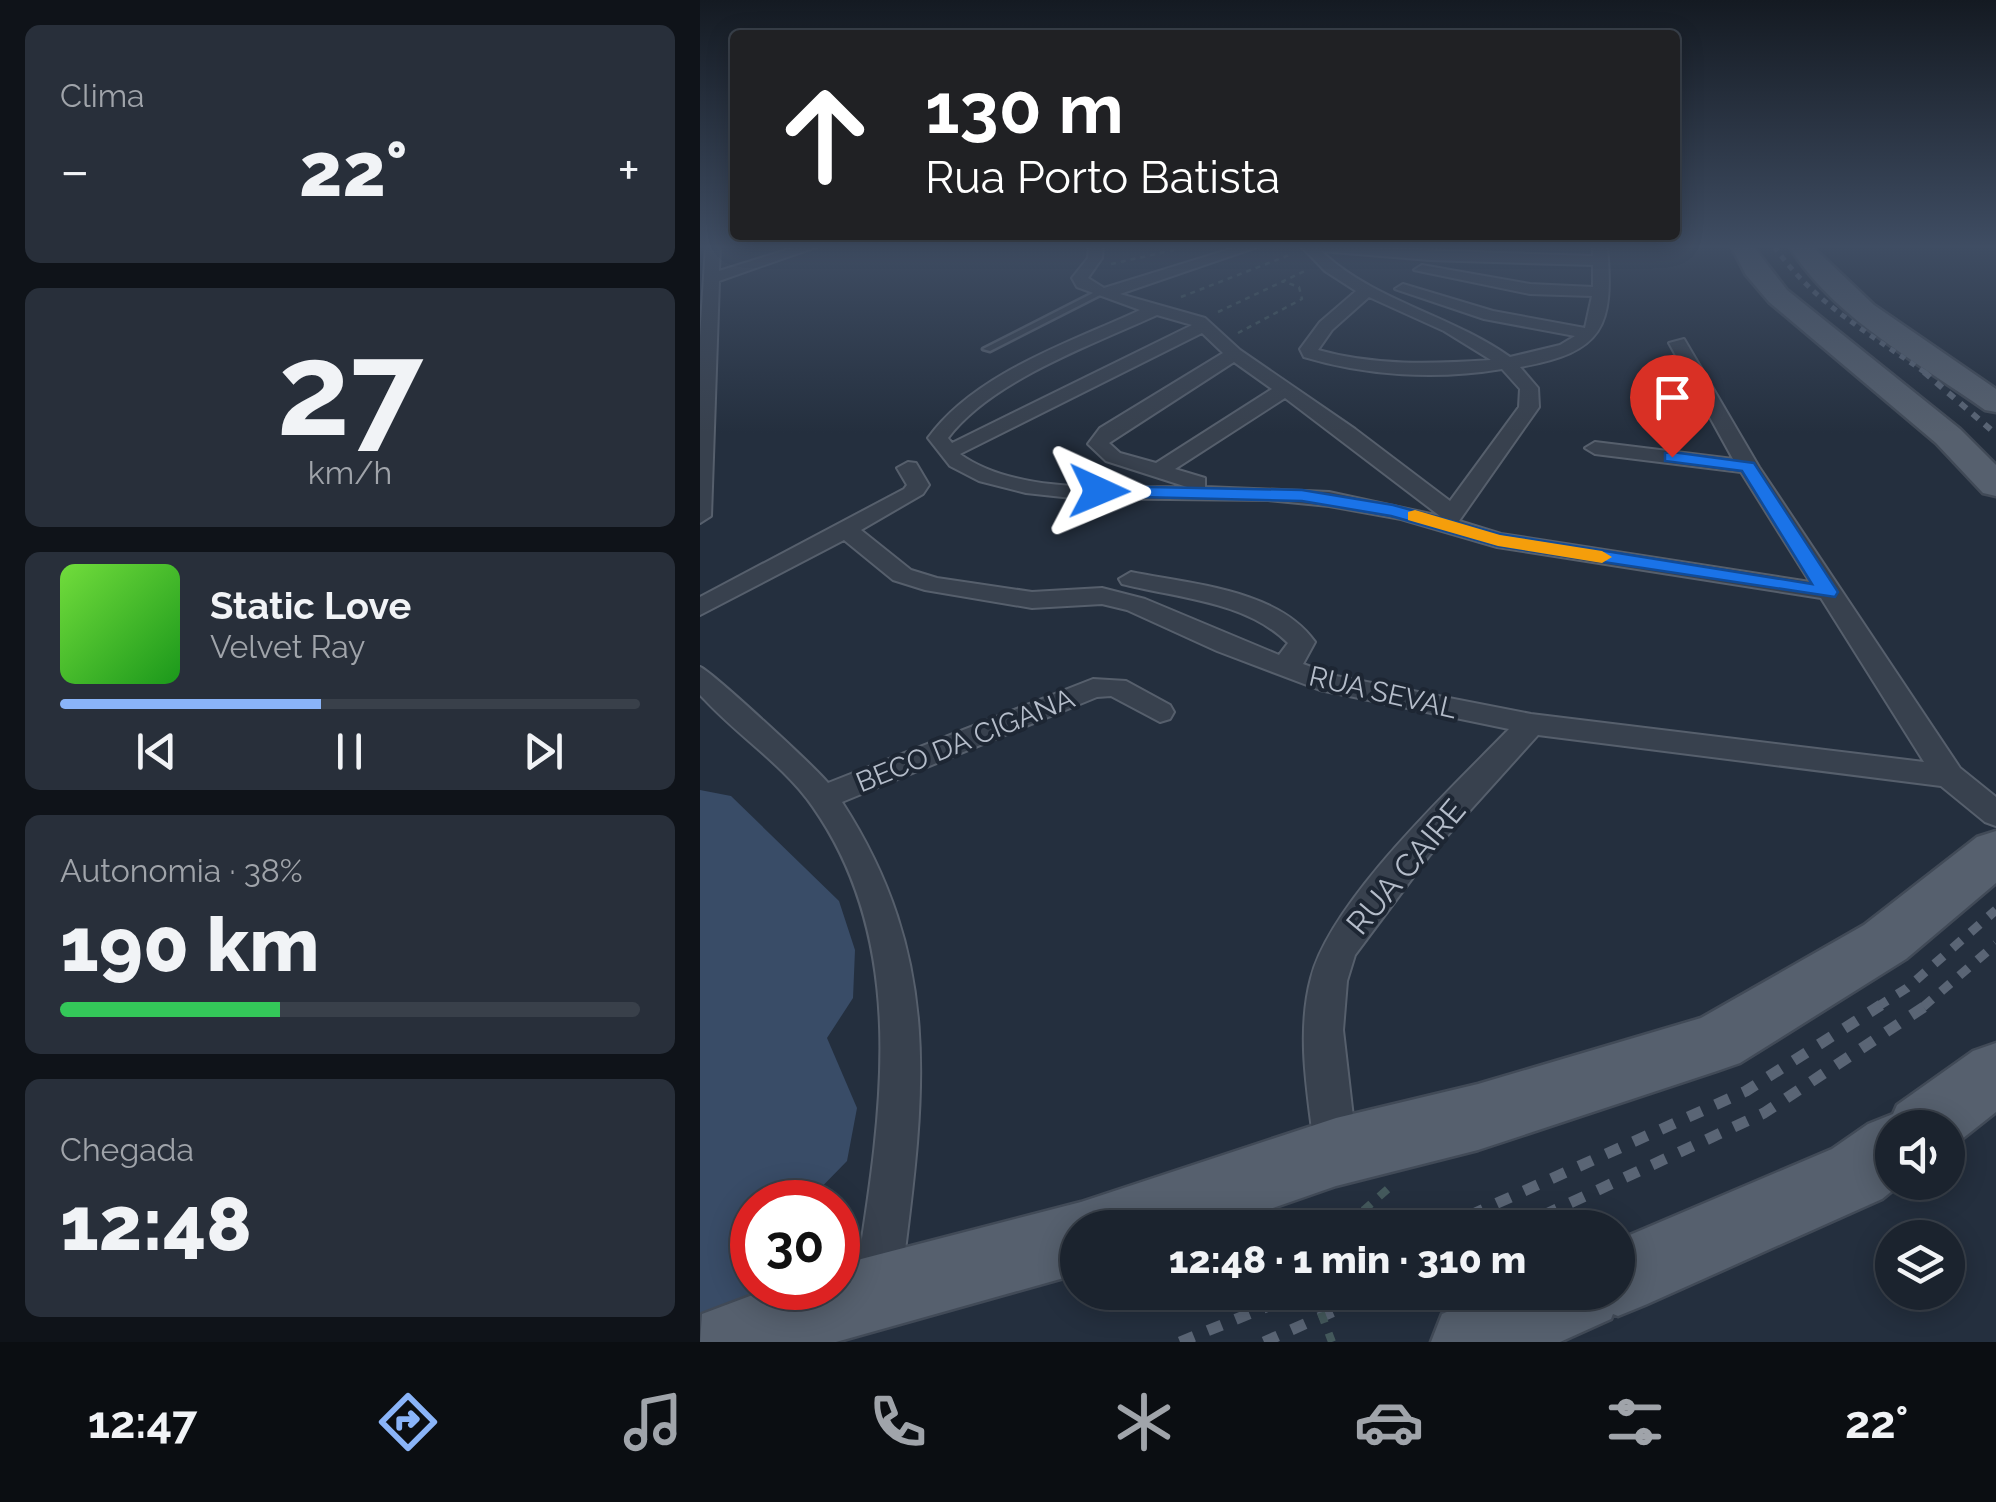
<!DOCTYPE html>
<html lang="pt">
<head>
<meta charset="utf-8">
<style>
  :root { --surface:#1b232e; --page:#282f3a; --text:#f1f3f6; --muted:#a0a4aa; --line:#39404a; --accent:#8ab4f8 }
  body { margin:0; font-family:Raleway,sans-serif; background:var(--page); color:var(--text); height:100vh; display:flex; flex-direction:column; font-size:38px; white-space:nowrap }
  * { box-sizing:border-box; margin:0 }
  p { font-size:32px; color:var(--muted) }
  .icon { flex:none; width:55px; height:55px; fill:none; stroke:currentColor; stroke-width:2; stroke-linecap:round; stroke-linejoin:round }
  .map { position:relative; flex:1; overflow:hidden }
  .drawer { display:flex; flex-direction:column; gap:25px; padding:25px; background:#0f1319; width:700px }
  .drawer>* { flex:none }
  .banner { position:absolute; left:30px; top:30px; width:950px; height:210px; border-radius:10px; box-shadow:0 5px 25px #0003,0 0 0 2px var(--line); background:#202124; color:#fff; overflow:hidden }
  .buttons { position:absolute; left:1175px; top:1110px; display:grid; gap:20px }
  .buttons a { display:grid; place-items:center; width:90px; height:90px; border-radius:50%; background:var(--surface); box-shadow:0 5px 25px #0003,0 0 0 2px var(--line); font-size:50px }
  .speed { position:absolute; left:30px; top:1180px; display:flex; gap:20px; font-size:50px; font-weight:700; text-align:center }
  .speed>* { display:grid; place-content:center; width:130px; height:130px; border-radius:50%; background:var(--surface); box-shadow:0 5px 25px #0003,0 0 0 2px var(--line); line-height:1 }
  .speed .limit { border:15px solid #d22; background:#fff; color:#111 }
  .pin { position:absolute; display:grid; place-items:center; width:85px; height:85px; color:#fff; margin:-102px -42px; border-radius:50% 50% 50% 0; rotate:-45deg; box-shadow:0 0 10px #0007 }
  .pin .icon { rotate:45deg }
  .me { position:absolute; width:110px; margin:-55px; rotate:91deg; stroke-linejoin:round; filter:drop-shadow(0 0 8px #0008) }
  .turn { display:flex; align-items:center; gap:35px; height:210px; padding:0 30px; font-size:45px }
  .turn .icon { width:130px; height:130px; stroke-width:2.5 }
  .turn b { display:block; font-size:70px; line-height:85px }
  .big { font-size:75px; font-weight:800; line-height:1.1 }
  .drawer .widget { flex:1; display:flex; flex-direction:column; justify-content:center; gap:15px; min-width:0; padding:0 35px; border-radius:15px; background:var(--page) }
  .drawer .dial { align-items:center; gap:0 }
  .dial b { font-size:130px; line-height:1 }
  .song { display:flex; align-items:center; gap:30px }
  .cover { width:120px; height:120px; border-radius:15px; background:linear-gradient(135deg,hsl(100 70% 55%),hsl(120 70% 35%)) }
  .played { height:10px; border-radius:5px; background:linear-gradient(90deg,var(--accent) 45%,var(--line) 45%) }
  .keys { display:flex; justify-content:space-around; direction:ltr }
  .heat { display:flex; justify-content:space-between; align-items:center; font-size:55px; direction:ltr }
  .charge { height:15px; border-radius:8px; background:linear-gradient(90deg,#34c759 38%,var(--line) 0) }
  .trip { position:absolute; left:360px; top:1210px; width:575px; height:100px; border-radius:50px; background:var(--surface); box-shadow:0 5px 25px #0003,0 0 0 2px var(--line); font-weight:800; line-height:100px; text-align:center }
  .tab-bar { display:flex; height:160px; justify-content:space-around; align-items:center; background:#0b0e12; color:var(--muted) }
  .tab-bar .icon { width:70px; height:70px }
  .tab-bar .selected { color:var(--accent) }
  .tab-bar b { font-size:45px; color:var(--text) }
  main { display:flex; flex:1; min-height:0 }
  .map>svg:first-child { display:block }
  .water { fill:#394c67 }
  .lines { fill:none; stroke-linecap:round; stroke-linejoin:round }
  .lane-casing { stroke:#565f6c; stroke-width:5 }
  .street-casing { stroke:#565f6c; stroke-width:4 }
  .primary-casing { stroke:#414a57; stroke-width:5 }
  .path-far1 { stroke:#44595c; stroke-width:2.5; stroke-dasharray:5 5; stroke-linecap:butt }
  .path { stroke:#44595c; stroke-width:8; stroke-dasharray:11 11; stroke-linecap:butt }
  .lane { fill:#38414e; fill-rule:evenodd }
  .street { fill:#38414e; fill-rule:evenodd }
  .primary { fill:#56606e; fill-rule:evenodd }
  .rail-far3 { stroke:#5a6575; stroke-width:5; stroke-dasharray:6 6; stroke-linecap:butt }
  .rail-far2 { stroke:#5a6575; stroke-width:6; stroke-dasharray:8 8; stroke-linecap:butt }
  .rail-far1 { stroke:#5a6575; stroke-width:9; stroke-dasharray:12 12; stroke-linecap:butt }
  .rail { stroke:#5a6575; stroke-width:11; stroke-dasharray:15 15; stroke-linecap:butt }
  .path-bridge { stroke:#44595c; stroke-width:8; stroke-dasharray:11 11; stroke-linecap:butt }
  .route { fill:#1a73e8; stroke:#114b97; stroke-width:2.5 }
  .slow { fill:#f59e0b }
  .labels { text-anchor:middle; stroke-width:8; stroke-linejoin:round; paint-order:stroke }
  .street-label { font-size:28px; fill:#b4bcc9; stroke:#1d2633 }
  .near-street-label { font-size:32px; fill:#b4bcc9; stroke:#1d2633 }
</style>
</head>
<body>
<main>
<section class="drawer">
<div class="widget"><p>Clima</p>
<div class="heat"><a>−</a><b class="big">22°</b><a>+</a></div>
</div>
<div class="widget dial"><b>27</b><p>km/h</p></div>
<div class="widget">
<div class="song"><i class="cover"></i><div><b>Static Love</b><p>Velvet Ray</p></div></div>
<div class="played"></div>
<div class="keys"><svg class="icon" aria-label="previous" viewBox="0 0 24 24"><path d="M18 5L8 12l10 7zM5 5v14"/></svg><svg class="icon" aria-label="pause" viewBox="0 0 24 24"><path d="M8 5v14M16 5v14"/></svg><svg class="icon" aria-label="next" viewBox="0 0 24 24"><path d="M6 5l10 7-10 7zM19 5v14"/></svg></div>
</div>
<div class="widget"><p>Autonomia · 38%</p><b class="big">190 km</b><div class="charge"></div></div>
<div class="widget"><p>Chegada</p><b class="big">12:48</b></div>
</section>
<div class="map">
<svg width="1296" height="1342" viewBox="0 0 1296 1342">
  <rect width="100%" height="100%" fill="#242f3e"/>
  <!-- water -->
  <path class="water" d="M0 790 31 796 139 901 155 950 153 998 127 1038 157 1108 147 1161 107 1202H52V1288H59L54 1342H0Z"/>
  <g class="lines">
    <defs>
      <path id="lane" d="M397 291 404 293 290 351 283 349Z"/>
      <path id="street" d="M6 246H20L19 271 99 246H119L19 281 11 516 0 523V337Z
        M389 246H403L402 258 388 278 404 288 540 246H560L420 294 505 318 540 350 655 429 750 501 819 407 820 389 802 369C737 380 667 376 604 357L600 349 620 322 656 291 625 271 601 246 893 256V246H907C914 327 904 352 820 367L838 388 839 407 759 521 801 534 1110 582 1041 472 895 454 885 448 895 442 1033 459 969 343 984 339 1059 467 1260 768 1296 797V826L1285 822 1241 786 838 735 729 856 655 955 647 981 643 1030 657 1152 651 1167 636 1173 621 1167 615 1152C608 1096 596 1034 611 978 631 900 751 789 809 729L620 690 517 651 427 610 402 604 332 608 225 590 193 580 144 540 0 615V597L204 489 207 485 197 468 208 462 216 463 229 485 223 494 161 530 211 570 237 578 332 592 402 588 445 599 579 655 588 643C546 601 477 598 422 584L419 579 431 572C489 584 578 589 615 642L603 664 636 676 831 714 1224 762 1121 598 797 547 701 519 629 506 568 500 372 498 326 493 279 481 250 466 228 438C275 373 369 343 440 310L377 287 372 278 388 258ZM621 251 730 260 893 265V287L830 284 722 265 714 270 830 294 892 296 885 328 793 311 703 284 695 289 784 319 875 336 860 345 810 357C751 315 674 301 621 251ZM669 297 744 331 791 360C733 364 674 366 618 350L632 330ZM457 315 492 325 252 443 248 438C292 380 392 345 457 315ZM502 333 523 353 400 428 388 444 406 461 487 487C420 487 316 495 260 454ZM534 362 572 389 456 463 420 453 409 443ZM585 398 740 516 629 492 505 487V478L475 469Z
        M0 667C10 670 116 768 128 783L393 679 426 681 470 705 474 712 470 719 460 722 411 696 397 697 142 802C248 966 223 1107 200 1290L193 1306 177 1313 161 1306 154 1290C179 1129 213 950 113 807 84 765 38 736 4 699L0 695Z"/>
      <path id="primary" d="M1031 246H1053L1087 290 1260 429 1296 465V496L1283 493 1236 443 1069 302 1046 275Z
        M1089 246H1112L1174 305 1296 389V412L1285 410C1218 362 1132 317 1089 246Z
        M1296 831V883L1206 959 1040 1063 1017 1071 778 1150 636 1186 515 1228H378V1274L136 1342H0L2 1314 71 1288H138V1265L381 1202 636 1118 778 1084 1001 1018 1164 925 1277 837Z
        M1296 1043V1112L1248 1150V1128H1192V1182H1203L1182 1199 945 1305 918 1316 913 1314 911 1319 860 1342H731L742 1314 793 1292H918V1240L1132 1149 1168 1124 1193 1114 1197 1105 1273 1051Z"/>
    </defs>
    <!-- lane casing -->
    <use href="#lane" class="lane-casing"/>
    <!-- street casing -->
    <use href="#street" class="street-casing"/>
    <!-- primary casing -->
    <use href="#primary" class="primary-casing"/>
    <!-- path-far1 -->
    <path class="path-far1" d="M411 264 474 250
      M481 297 592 254
      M518 312 607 270
      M538 333 602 299 599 287 582 281"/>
    <!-- path -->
    <path class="path" d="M622 1228 664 1210 689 1188"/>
    <!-- lane -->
    <use href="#lane" class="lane"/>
    <!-- street -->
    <use href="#street" class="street"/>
    <!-- primary -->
    <use href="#primary" class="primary"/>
    <!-- rail-far3 -->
    <path class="rail-far3" d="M1074 246C1113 303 1172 335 1227 374"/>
    <!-- rail-far2 -->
    <path class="rail-far2" d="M1224 372 1296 434"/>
    <!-- rail-far1 -->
    <path class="rail-far1" d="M1177 1007 1207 988 1296 910
      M1223 1007 1296 944"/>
    <!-- rail -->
    <path class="rail" d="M742 1228 1046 1091 1181 1005
      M816 1228 1064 1113 1227 1005
      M480 1342 603 1292
      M564 1342 677 1292"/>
    <!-- path-bridge -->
    <path class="path-bridge" d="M613 1292 632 1342"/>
  </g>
  <!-- sky -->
  <linearGradient id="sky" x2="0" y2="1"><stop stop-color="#141a22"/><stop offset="0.57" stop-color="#3f4d63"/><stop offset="1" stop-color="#3f4d63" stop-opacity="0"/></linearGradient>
  <rect width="1296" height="433" fill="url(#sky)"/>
  <!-- route -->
  <path class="route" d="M972 452 1054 463 1138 592 1135 597 798 546 691 516 602 501 399 496 390 491 399 486 602 490 693 505 799 534 1112 584 1042 471 965 461V453Z"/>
  <!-- slow -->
  <path class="slow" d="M715 510 800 535 902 551 912 557 902 563 798 546 708 520V512Z"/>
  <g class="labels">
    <!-- street labels -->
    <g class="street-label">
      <text transform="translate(683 692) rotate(13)" y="10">RUA SEVAL</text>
      <text transform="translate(265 740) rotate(-22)" y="10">BECO DA CIGANA</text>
    </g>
    <!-- near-street labels -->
    <g class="near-street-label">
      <text transform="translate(706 867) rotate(-50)" y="11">RUA CAIRE</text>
    </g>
  </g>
</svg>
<div class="buttons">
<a><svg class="icon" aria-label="sound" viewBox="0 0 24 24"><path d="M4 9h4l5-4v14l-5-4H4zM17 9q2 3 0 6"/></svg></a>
<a><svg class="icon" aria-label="layers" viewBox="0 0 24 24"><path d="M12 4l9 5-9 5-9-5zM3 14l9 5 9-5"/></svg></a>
</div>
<div class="speed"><div class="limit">30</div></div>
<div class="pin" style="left:972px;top:457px;background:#d93025"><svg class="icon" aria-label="arrive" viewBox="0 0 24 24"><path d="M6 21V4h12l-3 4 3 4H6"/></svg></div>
<svg class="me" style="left:399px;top:491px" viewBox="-20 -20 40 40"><path d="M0-17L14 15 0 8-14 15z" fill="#1a73e8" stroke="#fff" stroke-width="4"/></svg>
<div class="trip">12:48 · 1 min · 310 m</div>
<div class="banner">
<div class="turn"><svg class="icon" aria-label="ahead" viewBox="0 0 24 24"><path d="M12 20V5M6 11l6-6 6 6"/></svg><div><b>130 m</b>Rua Porto Batista</div></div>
</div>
</div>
</main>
<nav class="tab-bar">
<b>12:47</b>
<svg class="icon selected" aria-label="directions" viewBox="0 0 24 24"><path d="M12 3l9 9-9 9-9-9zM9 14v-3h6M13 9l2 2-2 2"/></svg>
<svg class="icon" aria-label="music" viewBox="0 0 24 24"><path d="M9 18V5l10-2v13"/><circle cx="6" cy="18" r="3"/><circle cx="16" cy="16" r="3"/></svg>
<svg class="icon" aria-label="phone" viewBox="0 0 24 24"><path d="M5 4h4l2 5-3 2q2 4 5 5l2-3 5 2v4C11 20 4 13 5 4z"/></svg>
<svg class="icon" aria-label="climate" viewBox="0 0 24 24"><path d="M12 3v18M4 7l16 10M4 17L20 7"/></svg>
<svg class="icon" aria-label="car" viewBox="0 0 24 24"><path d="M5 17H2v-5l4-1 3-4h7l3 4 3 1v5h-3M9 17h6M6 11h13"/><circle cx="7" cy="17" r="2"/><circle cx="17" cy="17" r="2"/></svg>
<svg class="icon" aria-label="filters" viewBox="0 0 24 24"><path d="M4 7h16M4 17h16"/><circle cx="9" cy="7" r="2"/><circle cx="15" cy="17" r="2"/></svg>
<b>22°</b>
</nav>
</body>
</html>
